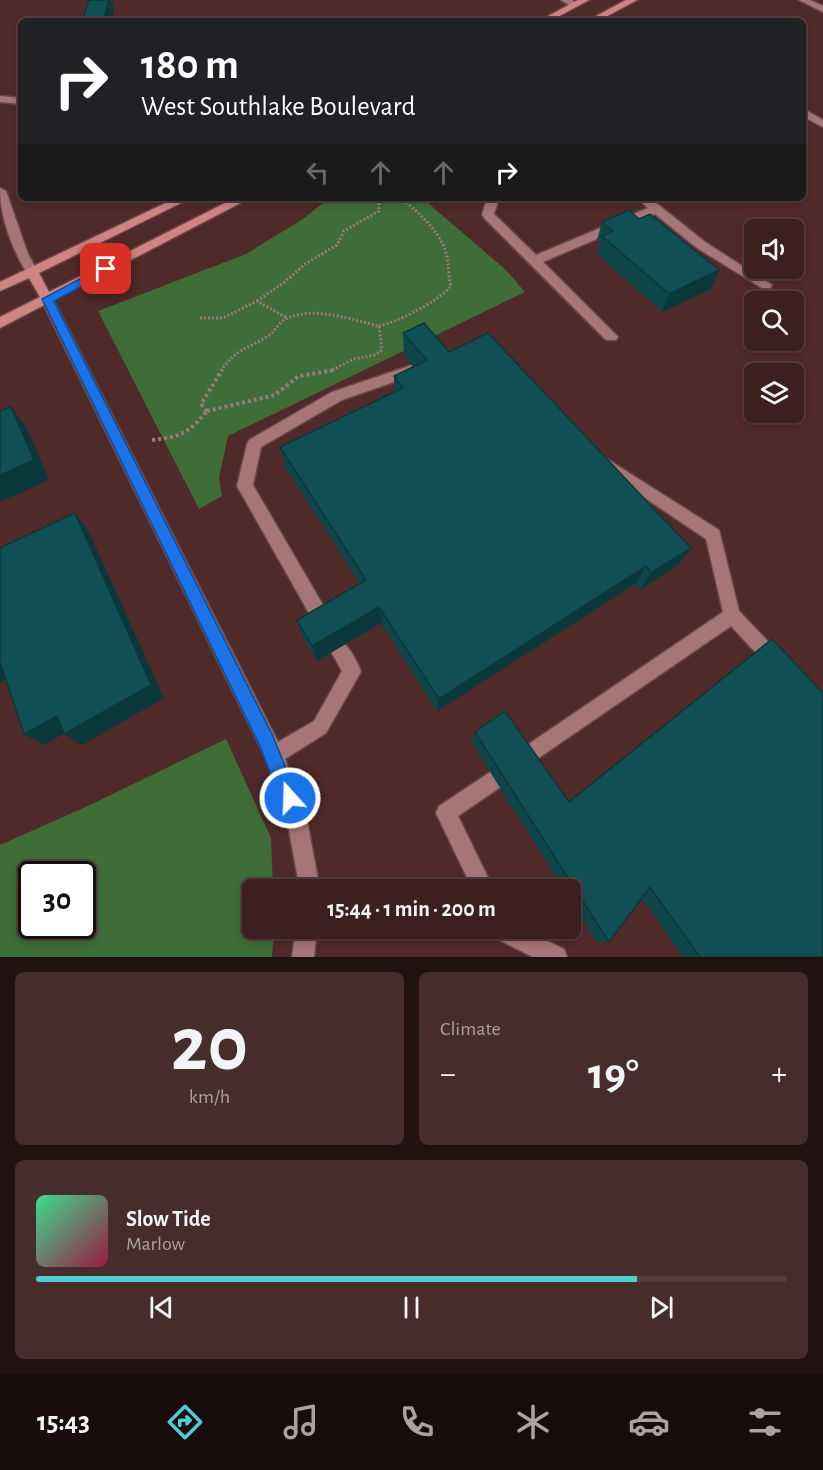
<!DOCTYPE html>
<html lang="en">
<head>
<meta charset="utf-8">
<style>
  :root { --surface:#3c1f1f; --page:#472c2c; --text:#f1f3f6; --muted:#aca2a4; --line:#553d3d; --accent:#51ccd4 }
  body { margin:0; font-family:"Alegreya Sans",sans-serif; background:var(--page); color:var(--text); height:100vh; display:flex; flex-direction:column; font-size:22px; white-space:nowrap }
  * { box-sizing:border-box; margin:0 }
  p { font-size:20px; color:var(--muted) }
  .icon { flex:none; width:33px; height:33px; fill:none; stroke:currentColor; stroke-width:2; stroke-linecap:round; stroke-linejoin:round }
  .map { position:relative; height:957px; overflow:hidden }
  .side { display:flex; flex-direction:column; gap:15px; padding:15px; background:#211111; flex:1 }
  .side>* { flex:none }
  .hud { position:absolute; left:18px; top:18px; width:788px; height:183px; border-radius:9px; box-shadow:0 3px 9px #0003,0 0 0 2px var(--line); background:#202124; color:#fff; overflow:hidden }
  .tools { position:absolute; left:744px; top:219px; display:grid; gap:12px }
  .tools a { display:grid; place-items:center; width:60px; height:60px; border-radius:9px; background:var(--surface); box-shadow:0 3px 9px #0003,0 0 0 2px var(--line); font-size:30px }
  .speed { position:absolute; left:18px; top:861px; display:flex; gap:12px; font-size:30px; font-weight:700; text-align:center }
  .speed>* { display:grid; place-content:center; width:78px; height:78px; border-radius:50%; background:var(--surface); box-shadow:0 3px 9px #0003,0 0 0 2px var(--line); line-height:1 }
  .speed .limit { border:3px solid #111; border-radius:9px; background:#fff; color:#111 }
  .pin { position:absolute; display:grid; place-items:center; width:51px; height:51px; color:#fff; margin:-26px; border-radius:12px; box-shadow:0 3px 9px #0006 }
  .me { position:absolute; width:66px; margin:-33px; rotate:340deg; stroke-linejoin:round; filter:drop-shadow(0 0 4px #0008) }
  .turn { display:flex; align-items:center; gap:21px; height:126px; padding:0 24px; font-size:27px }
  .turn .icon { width:78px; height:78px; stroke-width:2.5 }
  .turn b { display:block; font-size:42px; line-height:51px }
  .lanes { display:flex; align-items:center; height:57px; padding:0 24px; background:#0003; justify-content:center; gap:30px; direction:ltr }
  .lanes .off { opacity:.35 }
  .big { font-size:45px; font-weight:700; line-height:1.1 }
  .side .tile { flex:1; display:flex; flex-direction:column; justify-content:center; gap:9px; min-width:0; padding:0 21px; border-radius:9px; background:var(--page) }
  .side .dial { align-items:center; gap:0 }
  .dial b { font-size:78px; line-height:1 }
  .song { display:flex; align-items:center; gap:18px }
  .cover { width:72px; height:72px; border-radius:9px; background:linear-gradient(135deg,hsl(150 70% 55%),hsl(340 70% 35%)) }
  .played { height:6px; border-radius:3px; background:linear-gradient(90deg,var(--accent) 80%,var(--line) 80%) }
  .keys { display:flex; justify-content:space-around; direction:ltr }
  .heat { display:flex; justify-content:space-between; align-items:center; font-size:33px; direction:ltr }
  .side .tiles { flex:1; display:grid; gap:15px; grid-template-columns:1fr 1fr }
  .tile:last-child { grid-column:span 2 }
  .trip { position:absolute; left:242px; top:879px; width:339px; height:60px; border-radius:9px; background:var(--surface); box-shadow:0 3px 9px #0003,0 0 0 2px var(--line); font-weight:700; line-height:60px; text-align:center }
  .tab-bar { display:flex; height:96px; justify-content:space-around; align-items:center; background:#180c0c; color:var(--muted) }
  .tab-bar .icon { width:42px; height:42px }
  .tab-bar .selected { color:var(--accent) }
  .tab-bar b { font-size:27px; color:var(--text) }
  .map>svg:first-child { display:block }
  .green { fill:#3e6d37; fill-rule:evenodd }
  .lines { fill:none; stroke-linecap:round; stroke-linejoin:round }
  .minor-casing { stroke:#694748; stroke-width:3 }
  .major-casing { stroke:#694748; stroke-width:3 }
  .path-far1 { stroke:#9b7978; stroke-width:3; stroke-dasharray:2 2; stroke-linecap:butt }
  .path { stroke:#9b7978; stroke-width:4; stroke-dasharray:3 3; stroke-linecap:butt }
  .minor { fill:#a57675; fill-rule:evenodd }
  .major { fill:#cf8482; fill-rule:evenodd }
  .wall { fill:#0e4548 }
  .shaded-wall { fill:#0b383b }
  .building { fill:#105054; stroke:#0b383b; stroke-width:1.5 }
  .route { fill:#1a73e8; stroke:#114b97; stroke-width:1.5 }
</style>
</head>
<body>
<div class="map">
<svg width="823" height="957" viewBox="0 0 823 957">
  <rect width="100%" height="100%" fill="#502929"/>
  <!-- green -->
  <path class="green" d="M329 198H422L506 270 525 292 228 436 219 478 222 496 199 509 98 311 246 254 303 219Z
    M226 739 271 838 273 889 252 890V928L274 929 272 957H0V845L90 805ZM32 874H82V926H32Z"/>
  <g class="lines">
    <defs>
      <path id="minor" d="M561 0H572L579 5 572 7Z
        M799 0H810L823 6V12Z
        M0 96 21 98V104L0 102Z
        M802 108 823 120V127L802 116Z
        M0 188 6 191 28 254 38 272 36 275H28C12 249 0 218 0 188Z
        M487 198H499L494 214 536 255 648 208 637 198H650L705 242 772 285 770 288H762L697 248 655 214 543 262 618 337 616 340H606L484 218 482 215Z
        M47 295 53 299 278 742 314 721 342 671 329 648 332 642 338 640C349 644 356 660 361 671L358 677 326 733 285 759 307 820 320 890H300L287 820 266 759 41 299Z
        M412 365 419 370 417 374 342 400 261 447 253 485 330 617 332 623 330 629 324 631 318 629 237 486 247 444 249 440 332 392Z
        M604 457 719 530 739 611 782 656 785 662 782 668 776 671 770 668 731 626 524 768 517 766 515 759 517 752 723 612 706 539 599 467 597 463 599 459Z
        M495 769 502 772 505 779 502 786 458 816 494 890H473L436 813 439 806Z
        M296 928H317L314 957H292Z
        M494 928H520L564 949 567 957H533L499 940Z"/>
      <path id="major" d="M578 0H589L550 21H539Z
        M626 0H637L598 21H587Z
        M176 198H191L39 273 49 292 235 198H250L0 328V317L40 297 29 278 0 291V282Z"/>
    </defs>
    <!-- minor casing -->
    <use href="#minor" class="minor-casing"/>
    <!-- major casing -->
    <use href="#major" class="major-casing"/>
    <!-- path-far1 -->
    <path class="path-far1" d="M257 301 286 281 305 264 337 245 344 231 379 211V201L382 198
      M200 318H223L257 301 287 318
      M379 326C398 322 439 301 451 286 448 275 449 264 446 253 440 231 418 212 401 198
      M221 371C235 349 248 349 268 336 276 331 279 321 288 318 314 306 353 320 379 326L382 350 375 355 354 359 330 371"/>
    <!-- path -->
    <path class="path" d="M207 411 201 404 222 370
      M207 411 275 395 299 376 334 370
      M152 440C180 437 189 433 207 411"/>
    <!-- minor -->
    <use href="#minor" class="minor"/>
    <!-- major -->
    <use href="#major" class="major"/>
  </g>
  <!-- wall -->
  <path class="wall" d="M639 219 719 270 711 289 662 312 597 254 600 243 597 240 602 222Z
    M403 333 449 352 691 548 678 565 640 590 635 584 437 711 381 623 317 661 302 635 297 620 360 584 285 467 280 447 394 392V376L413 367 404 356Z
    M475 732 569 802 823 957H683L642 898 609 942H597L570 899V890H564L472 743Z"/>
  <!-- shaded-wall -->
  <path class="shaded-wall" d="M109 0H111L114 10 111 21H103Z
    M719 270 711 289 662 312 669 294Z
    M11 407 27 428 49 480 0 502V475Z
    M75 513 89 532 164 698 82 745 64 734Z
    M691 548 678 565 640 590 651 573Z
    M646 566 635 584 437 711 439 699Z
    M379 607 381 623 317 661 312 646Z
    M0 659 19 673 0 683Z
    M57 716 75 727 44 745 24 734Z"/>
  <!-- building -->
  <path class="building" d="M89 0H109L103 21H82Z
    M147 18 149 21H136Z
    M629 210 639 219 650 214 719 270 669 294 602 236 613 231 602 222Z
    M424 323 449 352 488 333 691 548 651 573 646 566 439 699 379 607 312 646 297 620 366 580 280 447 403 388 394 376 427 360 403 333Z
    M11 407 34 460 0 475V411Z
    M75 513 151 685 64 734 57 716 24 734 0 662V548Z
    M772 639 823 693V957H700L650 887 609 942 475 732 505 711 569 802Z"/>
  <!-- route -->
  <path class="route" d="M106 265 110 266V271L54 301 272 734 298 798 296 805 290 807 283 805 259 744 42 299Z"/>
</svg>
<div class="tools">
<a><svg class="icon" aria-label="sound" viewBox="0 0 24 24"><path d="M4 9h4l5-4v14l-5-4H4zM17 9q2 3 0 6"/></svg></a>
<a><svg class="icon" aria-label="search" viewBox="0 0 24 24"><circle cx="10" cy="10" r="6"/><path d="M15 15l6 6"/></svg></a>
<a><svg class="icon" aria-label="layers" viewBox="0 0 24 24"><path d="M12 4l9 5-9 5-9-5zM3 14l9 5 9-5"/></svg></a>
</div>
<div class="speed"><div class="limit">30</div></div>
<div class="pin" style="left:106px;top:269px;background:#d93025"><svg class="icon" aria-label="arrive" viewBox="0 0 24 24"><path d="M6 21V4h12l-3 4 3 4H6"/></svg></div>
<svg class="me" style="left:290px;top:798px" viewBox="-20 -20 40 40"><circle r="17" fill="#1a73e8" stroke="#fff" stroke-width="3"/><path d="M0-11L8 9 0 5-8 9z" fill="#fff"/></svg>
<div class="trip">15:44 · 1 min · 200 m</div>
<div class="hud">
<div class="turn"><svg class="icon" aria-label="right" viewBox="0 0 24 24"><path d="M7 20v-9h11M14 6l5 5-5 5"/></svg><div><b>180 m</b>West Southlake Boulevard</div></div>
<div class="lanes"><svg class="icon off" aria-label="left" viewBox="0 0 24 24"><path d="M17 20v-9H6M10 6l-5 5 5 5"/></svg><svg class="icon off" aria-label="ahead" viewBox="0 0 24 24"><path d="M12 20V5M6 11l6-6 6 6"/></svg><svg class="icon off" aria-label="ahead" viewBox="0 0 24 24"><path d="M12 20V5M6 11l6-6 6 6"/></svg><svg class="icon" aria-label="right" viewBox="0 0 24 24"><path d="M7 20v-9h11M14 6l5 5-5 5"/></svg></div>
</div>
</div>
<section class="side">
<div class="tiles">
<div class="tile dial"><b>20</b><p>km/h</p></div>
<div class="tile"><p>Climate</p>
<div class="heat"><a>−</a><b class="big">19°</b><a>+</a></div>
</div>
<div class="tile">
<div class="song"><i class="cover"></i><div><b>Slow Tide</b><p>Marlow</p></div></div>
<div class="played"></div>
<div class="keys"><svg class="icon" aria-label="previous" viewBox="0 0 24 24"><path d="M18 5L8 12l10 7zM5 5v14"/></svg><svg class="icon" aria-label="pause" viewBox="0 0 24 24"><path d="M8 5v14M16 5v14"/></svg><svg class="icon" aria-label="next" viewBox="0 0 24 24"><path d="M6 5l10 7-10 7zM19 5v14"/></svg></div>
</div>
</div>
</section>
<nav class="tab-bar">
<b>15:43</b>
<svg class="icon selected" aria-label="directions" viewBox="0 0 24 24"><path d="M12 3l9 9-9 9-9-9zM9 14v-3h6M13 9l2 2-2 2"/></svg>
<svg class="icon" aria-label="music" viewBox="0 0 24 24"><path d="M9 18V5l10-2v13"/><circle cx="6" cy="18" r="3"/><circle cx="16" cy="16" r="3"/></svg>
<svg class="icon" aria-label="phone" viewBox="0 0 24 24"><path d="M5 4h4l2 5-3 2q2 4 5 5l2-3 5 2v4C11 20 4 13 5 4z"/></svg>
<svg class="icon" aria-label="climate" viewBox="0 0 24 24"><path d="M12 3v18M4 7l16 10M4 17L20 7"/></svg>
<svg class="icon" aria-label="car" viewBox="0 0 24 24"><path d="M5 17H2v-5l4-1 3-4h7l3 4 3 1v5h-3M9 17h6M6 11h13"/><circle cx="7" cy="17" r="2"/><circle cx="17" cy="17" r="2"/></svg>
<svg class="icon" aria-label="filters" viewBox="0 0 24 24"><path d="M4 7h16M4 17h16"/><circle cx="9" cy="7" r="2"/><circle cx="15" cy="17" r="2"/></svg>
</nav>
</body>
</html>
